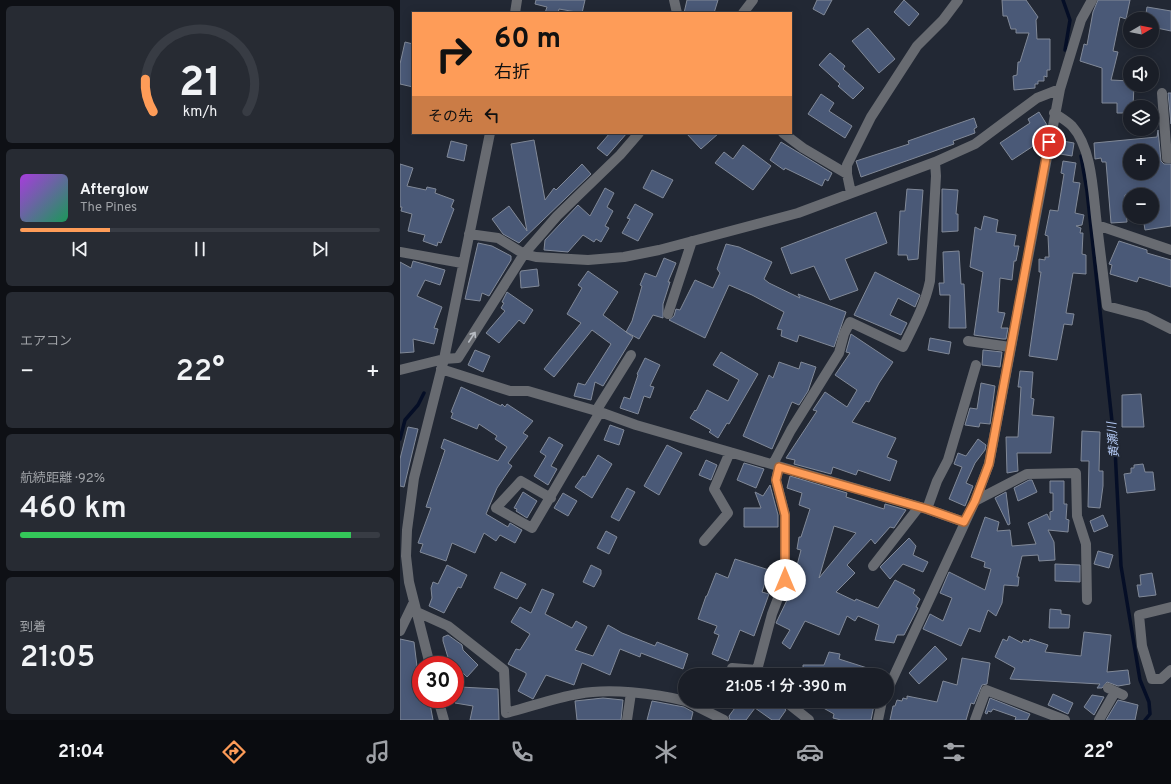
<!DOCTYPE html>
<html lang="ja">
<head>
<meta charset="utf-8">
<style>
  :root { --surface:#1a1e27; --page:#272b33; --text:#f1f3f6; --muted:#9fa2a7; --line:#383c44; --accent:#fe9c58 }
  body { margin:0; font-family:Overpass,"Noto Sans JP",sans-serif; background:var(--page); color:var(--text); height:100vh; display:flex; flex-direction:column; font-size:15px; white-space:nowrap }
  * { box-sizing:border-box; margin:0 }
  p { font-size:13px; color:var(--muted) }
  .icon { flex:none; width:22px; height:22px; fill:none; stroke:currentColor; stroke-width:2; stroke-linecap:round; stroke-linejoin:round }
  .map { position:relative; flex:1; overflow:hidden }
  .drawer { display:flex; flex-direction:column; gap:6px; padding:6px; background:#0e1015; width:400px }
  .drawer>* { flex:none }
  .hud { position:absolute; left:12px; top:12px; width:380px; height:122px; border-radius:0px; box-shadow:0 2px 10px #0003,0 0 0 1px var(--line); background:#fe9c58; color:#111; overflow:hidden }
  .needle { width:26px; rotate:80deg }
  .fabs { position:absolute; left:723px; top:12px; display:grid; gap:8px }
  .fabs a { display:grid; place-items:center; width:36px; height:36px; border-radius:50%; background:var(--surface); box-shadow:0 2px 10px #0003,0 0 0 1px var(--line); font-size:20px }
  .speed { position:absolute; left:12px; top:656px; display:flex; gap:8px; font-size:20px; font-weight:700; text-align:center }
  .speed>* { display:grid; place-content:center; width:52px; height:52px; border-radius:50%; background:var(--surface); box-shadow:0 2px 10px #0003,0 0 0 1px var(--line); line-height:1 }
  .speed .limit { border:6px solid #d22; background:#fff; color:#111 }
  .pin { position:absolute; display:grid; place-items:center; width:34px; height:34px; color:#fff; margin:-17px; border:2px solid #fff; border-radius:50%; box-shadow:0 1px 4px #0007 }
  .me { position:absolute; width:44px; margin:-22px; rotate:0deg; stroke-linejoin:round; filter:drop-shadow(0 0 3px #0008) }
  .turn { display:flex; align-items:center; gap:14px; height:84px; padding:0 16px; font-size:18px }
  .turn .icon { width:52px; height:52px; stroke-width:2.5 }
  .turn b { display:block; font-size:28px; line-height:34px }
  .then { display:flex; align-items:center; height:38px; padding:0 16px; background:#0003; gap:8px; font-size:15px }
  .big { font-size:30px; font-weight:600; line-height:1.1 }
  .drawer .tile { flex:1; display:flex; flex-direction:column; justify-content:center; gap:6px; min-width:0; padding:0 14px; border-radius:6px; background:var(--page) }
  .drawer .dial { align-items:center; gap:0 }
  .dial svg { height:104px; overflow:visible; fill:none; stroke:var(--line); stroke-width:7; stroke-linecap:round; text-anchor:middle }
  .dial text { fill:var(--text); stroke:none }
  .song { display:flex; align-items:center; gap:12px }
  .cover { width:48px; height:48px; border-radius:6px; background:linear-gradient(135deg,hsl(280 70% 55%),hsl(150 70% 35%)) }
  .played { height:4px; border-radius:2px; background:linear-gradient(90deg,var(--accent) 25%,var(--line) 25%) }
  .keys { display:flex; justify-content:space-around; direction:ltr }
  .heat { display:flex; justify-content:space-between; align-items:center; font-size:22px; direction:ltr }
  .charge { height:6px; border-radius:3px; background:linear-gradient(90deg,#34c759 92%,var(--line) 0) }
  .trip { position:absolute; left:278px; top:668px; width:216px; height:40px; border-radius:20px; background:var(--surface); box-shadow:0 2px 10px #0003,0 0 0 1px var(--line); font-weight:600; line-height:40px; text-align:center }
  .menu { display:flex; height:64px; justify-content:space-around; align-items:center; background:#0a0c10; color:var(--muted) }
  .menu .icon { width:28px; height:28px }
  .menu .on { color:var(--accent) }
  .menu b { font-size:18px; color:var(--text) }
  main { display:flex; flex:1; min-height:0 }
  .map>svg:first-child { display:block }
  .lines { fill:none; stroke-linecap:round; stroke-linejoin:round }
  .stream { stroke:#050e26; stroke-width:3.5 }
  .building { fill:#4a5977; stroke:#818998; fill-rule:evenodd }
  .minor { stroke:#686b71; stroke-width:10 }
  .oneway { stroke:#b7bbc2 }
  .route-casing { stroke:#a56539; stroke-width:10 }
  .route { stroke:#fe9c58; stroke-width:7 }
  .labels { text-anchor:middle; stroke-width:4; stroke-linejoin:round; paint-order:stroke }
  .water-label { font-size:12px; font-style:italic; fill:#b4caf5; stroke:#222834 }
</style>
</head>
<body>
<main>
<section class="drawer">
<div class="tile dial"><svg viewBox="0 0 100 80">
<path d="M14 69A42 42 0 1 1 86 69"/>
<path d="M14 69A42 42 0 0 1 8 44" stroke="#fe9c58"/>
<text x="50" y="56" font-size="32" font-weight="700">21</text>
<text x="50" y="72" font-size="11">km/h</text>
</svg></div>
<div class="tile">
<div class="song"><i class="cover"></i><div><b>Afterglow</b><p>The Pines</p></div></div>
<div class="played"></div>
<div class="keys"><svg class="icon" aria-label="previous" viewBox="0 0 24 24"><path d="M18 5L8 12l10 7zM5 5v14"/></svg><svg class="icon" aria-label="pause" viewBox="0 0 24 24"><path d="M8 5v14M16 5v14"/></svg><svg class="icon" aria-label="next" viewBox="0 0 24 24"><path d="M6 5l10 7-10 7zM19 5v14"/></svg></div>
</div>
<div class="tile"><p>エアコン</p>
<div class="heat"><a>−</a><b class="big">22°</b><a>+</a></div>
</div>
<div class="tile"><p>航続距離 · 92%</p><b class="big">460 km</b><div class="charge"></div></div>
<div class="tile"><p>到着</p><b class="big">21:05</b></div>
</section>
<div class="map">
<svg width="771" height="720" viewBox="0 0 771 720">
  <rect width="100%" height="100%" fill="#222834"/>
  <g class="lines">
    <!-- stream -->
    <path class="stream" d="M663 0 670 20 665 50
      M681 156 687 191 715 449 721 566 740 680 749 702 750 714 745 720
      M0 439 5 420 18 405 24 393"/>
  </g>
  <!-- building -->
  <path class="building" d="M136 0H185L182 13 159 9 158 13H145L147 7 135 4Z
    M287 0H318L314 13H284Z
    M417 0H432L424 15 413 9Z
    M504 0 519 14 509 26 494 12Z
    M602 0H626L638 17 636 20 637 39H650V70H647V77L644 76V81H638V84H635V88L614 90 613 76 617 75 618 62H620L629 33H616V29H611L607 16H603Z
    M698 0H730L726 19 720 17 713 51 718 52 711 80 730 81V85H734L733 107H730V113H717V103H702V68L680 61 684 44 687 45 693 12Z
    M747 7 771 11V31L752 27V19H745Z
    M468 28 495 59 479 73 452 41Z
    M5 42 13 44V87L0 84V64Z
    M430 53 445 66 443 69 464 88 453 99 438 86 440 84 419 65Z
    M768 93H771V124Z
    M421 94 434 103 429 111 452 126 445 138 408 114Z
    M639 112 647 125 646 127 632 137 644 139 612 160 600 143 630 123 628 119Z
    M574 118 577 127 574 129 575 133 553 141 554 144 461 177 456 161 509 144 508 141Z
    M758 130 761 161 764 164H771V226L745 230 743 217H752V195H725L727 222 711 223 706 162H702L701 158 695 159 694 143 757 137ZM730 151H752L755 173H730Z
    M210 133H227L207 156 197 148Z
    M286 133H319L301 149Z
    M134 140 145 200 154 188 156 190 182 164 191 174 119 243 103 234 92 219 109 206 127 231 111 144Z
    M657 140 674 143 672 156 654 153Z
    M51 141 67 145 64 161 47 157Z
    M381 142 432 173 428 181 425 179 422 186 385 168 384 170 370 160Z
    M343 145 371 166 353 190 315 163 324 152 333 159Z
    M663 161 676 163 673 182 680 183 675 213 684 215 682 225 676 226 681 228 680 233H683L682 254 686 255V274L673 273 666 313 674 314 672 325 664 324 657 360 629 356 641 272H639V259L645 260V257H649L648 236 645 235 650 210 658 211 664 174 661 173Z
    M0 164 13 168 7 186 26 190 27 187 36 189 35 193 54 200 51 207 54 209 41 243 38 242 37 246 23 241 25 235 8 231 12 214 1 211 2 207H0Z
    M252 170 273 180 263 198 243 188Z
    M205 188 214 193 207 207 213 211 205 226 209 228 201 242 196 239 194 242 183 235 168 252 144 250 145 240 178 205 190 216Z
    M507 189 523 190 518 259 508 260 507 255H498L500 211H505Z
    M542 189 558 190 556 214H558V231L542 232Z
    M235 204 253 214 238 241 222 233 230 219 227 218Z
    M476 212 487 243 445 259 458 290 430 300 414 266 391 274 381 248Z
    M584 216 598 220 596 232 616 235 614 246H619L616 261H614L612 280 600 278 598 312 605 313 601 328H608L606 339H603L574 335 583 272 570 267 575 227 581 230Z
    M719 241 747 250V253L771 260V287L739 277 737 282 710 274 712 265 709 264Z
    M78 243 92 246 111 256V260L89 296 82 293 80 301 65 299Z
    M326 244 339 247 372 262 364 279 369 283 400 298 398 294 446 312 434 347 399 335 397 342 381 336 382 330 377 329 384 312 352 295 329 285 305 338 269 320 274 316 276 309 280 310 295 280 313 288 320 273 317 269Z
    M559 251 561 284H564L566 328H549L550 295H540L539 283H544L543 252Z
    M264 258 276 263 268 282H270L263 304V318L253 315 239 339 226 332 232 321 242 286 240 285 245 273 256 277Z
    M13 261 45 270 40 285 25 280 17 296 42 307 34 328 38 329 34 344 13 339 14 352 0 353V262L11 268Z
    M137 269 139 286 121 288 120 273 121 271Z
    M188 271 218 292 203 315 233 337 203 386 195 382 191 400 174 396 178 383 185 385 211 344 192 330 154 377 144 369 181 323 167 314 182 288 178 285Z
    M475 272 520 295 515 307 498 298 490 315 507 323 501 335 454 315Z
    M107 292 133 310 124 324 119 320 99 343 86 333 105 311 101 308 104 303 102 302Z
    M451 334 493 362 479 383 469 402 466 401 452 422 496 438 487 457 497 461 490 481 458 470 456 475 433 467 431 474 394 464 395 460 386 458 417 411 413 410 425 392 447 407 457 390 435 375 450 353 446 352Z
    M530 338 551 342 549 354 528 350Z
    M75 350 90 356 83 372 68 365Z
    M583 350 602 352 600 367 582 365Z
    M321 352 358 374 329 424 327 423 318 438 309 432 311 430 290 418 295 410 296 411 307 390 328 401 339 380 313 365Z
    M245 358 260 365 250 386 254 387 250 398 244 396 238 414 220 408 224 397 230 399 238 375 237 374Z
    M379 362 399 369 401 362 416 367 408 391 399 405 392 402 372 449 343 436 369 375 373 378Z
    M620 371 633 372 631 398 634 399 632 415 654 417 651 453H617L618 471 607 473 606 437H618L621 387H618Z
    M581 383 595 386 590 424 580 423 579 427 565 425 570 408 577 409Z
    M61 387 101 406 102 404 105 407 107 404 133 421 123 433 128 436 108 463 112 466 97 488 86 514 108 527 110 523 120 529 122 530 115 543 100 535 96 541 84 533 75 553 52 543 46 561 20 552 23 544 18 543 31 508 26 507 45 450 41 448 44 439 98 461 107 447 95 439 97 436 79 424 77 429 51 418 53 413 51 412Z
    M741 394 744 427H722V395Z
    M210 425 224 430 219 445 204 440Z
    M8 427 18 429 4 487 0 486V459Z
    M682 431 700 432 699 471H703V486L700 508 688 507 689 461H681Z
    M149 437 163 445 151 466 157 469 148 485 134 476 146 456 140 452Z
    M578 439 586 445 585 450 575 463 566 483 573 486 565 506 549 499 562 467 554 464 558 453 566 456Z
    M267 445 282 453 259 495 244 486Z
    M198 455 212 464 192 498 175 487 183 476 185 477Z
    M306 460 317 465 311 480 299 475Z
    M344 463 364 469 356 488 337 480Z
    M743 464 745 472H753L755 490 727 493 724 474 731 473V468H734V465Z
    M390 476 447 493 446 497 484 509 485 504 506 510 494 528 490 527 475 544 471 539 447 565 455 573 436 592 455 601 456 599 478 608 495 580 515 590 513 593 520 599 516 607 518 608 504 635H497L494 643 475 640 479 625 458 616 455 621 447 616 439 635 405 621 390 649 382 643 390 630 376 623 389 596 392 597 403 571 396 569 401 550 397 549 399 537H401L410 509 399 505 402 493 387 488ZM434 526 456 533 419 578Z
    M629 480H632L637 492 618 501 614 488Z
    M650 481H664V504H667L666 519 669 520 668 532 648 530 654 542 655 560 639 561 638 555 622 556 617 577H619L618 586 604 585 602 603 596 616 588 610 580 632 569 628 561 646 523 629 530 614 543 621 552 598 540 593 549 572 585 590 591 569 584 567 585 562 571 557 585 517 599 522 597 531 610 530 612 546 636 544 628 523 647 514 650 520V512L653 511V493H650Z
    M370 485 378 515V527H344V508H361L355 492 363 496Z
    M227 488 235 492 219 521 211 517Z
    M123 492 137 501 127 518 116 511 117 509 114 508Z
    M606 492 610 524 608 525 595 498Z
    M163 493 177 501 168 516 154 508Z
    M703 515 708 526 694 532 690 521Z
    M206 531 217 537 209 554 197 548Z
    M509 538 516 546 513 555 528 562 523 572 503 564 490 579 480 567Z
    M698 551 713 555 709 568 694 564Z
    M335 559 369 570 362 592 369 594 354 636 340 630 328 661 312 654 319 635 314 633 317 626 298 619 306 596H307L316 573 328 578Z
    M655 564 680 565V582L655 581Z
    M47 565 67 575 61 588 58 587 44 613 29 606 32 598 31 588 33 582 38 584Z
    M191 565 201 570V574L194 587 183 582Z
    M101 572 126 584 117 599 94 588Z
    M752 573 756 595 739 597 737 585H741L740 575Z
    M142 589 154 594 145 614 172 628 176 621 187 627 175 650 193 656 208 625 222 633 255 646 257 642 288 654 283 669 241 653 240 657 220 649 210 675 182 663 174 685 146 675 133 699 118 691 126 675V673L108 664 116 649 120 650 130 634 111 622 120 607 131 613Z
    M650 609 661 610V614L670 615 669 628H649Z
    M684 632 711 635 707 672 728 670 730 684 718 686 707 682 702 688H697L700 684 610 679 615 668 595 657 603 639 607 641 609 636 622 643 623 640 629 642 630 639 648 645 645 652 681 656Z
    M48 635 62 645 63 650 78 665 67 677 53 663 50 664 43 641V637Z
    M0 639 14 642 21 699H25L26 705 30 704 33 720H0Z
    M535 646 547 659 519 684 509 673Z
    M429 652 440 654 439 659 483 673V675H427L403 667V665H424Z
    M562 658 590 663 587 684 582 685 574 704 571 703 566 720H490L493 706H495L497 700 502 701 503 698 507 699V696L537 702 543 681 557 685Z
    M60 687 98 689 99 720H70L73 706 55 703V689Z
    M653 694 673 703 668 714 648 705Z
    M692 695 704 697 694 715 684 707Z
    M203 698 223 700 221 720H177L175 701Z
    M590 698 630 714 627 720H615L616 717 593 709 591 712 588 711 587 714 585 713Z
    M718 700 738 705 735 720H706Z
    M252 701 284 707 293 712 291 720H247Z
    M340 701H376L386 710 379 720H372L355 708 346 720H330L329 716Z
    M411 701H459L474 705 471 720H441L433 718 434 714Z"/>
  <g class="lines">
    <!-- minor -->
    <path class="minor" d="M274 0 277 13
      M115 13 117 0
      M343 13 353 0
      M762 93 767 158H771
      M654 113C660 117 667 121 672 126 693 149 693 196 697 225L771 250
      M383 133 403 148 447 174
      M451 193 447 174V165L471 117 517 46 543 20 558 0
      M697 225 707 306 745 316 771 329
      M69 234 98 238 124 254 136 257 188 260 224 257 259 250 398 213 535 162 575 144 637 98 660 89 681 20 692 0
      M0 252 62 263
      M268 314 292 241
      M568 341 610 347
      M41 369 110 391H128L200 412 236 425 527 509 564 522
      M0 370 44 359 58 358 124 254 157 216 220 155 239 133
      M196 411 231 355
      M373 464 391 430 439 353 444 334 450 322 503 347C514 325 525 305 530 281L536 176 535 162
      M151 498 121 481 96 508 132 528 200 412
      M575 501 627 474 676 473 677 516 686 544 687 600
      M527 509 537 481 548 460 576 365
      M304 541 328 513 314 489 330 452
      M473 566 519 507
      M771 607 739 615 742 646 752 679H761L771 670
      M17 612 48 626 104 670 106 713C130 707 154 698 178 694 208 688 255 693 285 701
      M0 631 14 602
      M30 665 9 582 6 556 7 530 14 478 44 359 90 133
      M332 668 357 670
      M361 675 357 670 372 614 385 580V515L376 480 379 467
      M708 688 723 695
      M487 691 575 501 589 464 660 89
      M38 699 44 720
      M286 701 324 720
      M385 701 409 720
      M227 720 231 693
      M478 720 482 701
      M575 720 586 690 665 720
      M699 720 715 692"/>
  </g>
  <!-- one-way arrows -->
  <defs><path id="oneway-shaft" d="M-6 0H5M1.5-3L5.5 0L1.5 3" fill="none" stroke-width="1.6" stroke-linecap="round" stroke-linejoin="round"/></defs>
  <use class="oneway" href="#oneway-shaft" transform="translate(72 337) rotate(-57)"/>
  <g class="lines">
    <defs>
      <path id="route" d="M385 580V515L376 480 379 467 527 509 564 522 575 501 589 464 649 142"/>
    </defs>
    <!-- route casing -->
    <use href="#route" class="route-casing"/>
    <!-- route -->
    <use href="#route" class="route"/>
  </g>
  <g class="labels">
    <!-- water labels -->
    <g class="water-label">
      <text transform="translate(713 440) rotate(-95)" y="4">黄瀬川</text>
    </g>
  </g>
</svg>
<div class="fabs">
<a><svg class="needle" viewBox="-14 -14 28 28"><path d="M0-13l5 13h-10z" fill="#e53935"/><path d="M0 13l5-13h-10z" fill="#9fa2a7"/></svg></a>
<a><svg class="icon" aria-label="sound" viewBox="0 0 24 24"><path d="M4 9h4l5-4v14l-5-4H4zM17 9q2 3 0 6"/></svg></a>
<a><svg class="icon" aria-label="layers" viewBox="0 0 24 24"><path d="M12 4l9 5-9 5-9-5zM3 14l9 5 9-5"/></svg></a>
<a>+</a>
<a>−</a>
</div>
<div class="speed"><div class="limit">30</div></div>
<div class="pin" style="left:649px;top:142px;background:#d93025"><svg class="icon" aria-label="arrive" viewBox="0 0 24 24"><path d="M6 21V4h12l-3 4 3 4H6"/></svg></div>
<svg class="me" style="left:385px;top:580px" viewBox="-20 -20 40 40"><circle r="19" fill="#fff"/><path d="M0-13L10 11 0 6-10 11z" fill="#fe9c58"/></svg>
<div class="trip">21:05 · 1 分 · 390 m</div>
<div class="hud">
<div class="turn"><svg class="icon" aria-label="right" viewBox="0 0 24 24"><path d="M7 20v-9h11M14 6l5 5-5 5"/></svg><div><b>60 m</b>右折</div></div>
<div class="then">その先<svg class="icon" aria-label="left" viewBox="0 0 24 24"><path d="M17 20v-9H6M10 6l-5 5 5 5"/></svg></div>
</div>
</div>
</main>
<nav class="menu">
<b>21:04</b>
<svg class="icon on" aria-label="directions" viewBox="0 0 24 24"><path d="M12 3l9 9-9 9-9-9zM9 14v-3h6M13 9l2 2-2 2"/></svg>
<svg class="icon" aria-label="music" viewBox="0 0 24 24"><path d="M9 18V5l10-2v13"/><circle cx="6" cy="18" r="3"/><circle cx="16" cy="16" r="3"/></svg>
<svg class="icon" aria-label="phone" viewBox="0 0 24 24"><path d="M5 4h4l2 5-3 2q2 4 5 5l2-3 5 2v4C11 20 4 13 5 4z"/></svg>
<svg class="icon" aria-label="climate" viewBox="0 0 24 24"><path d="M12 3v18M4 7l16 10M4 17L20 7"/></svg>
<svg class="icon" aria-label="car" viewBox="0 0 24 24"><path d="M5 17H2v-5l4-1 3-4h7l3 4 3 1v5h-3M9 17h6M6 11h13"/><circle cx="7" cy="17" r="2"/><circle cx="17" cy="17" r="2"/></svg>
<svg class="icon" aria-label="filters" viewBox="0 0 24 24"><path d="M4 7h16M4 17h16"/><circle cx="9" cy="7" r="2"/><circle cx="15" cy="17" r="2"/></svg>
<b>22°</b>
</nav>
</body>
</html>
